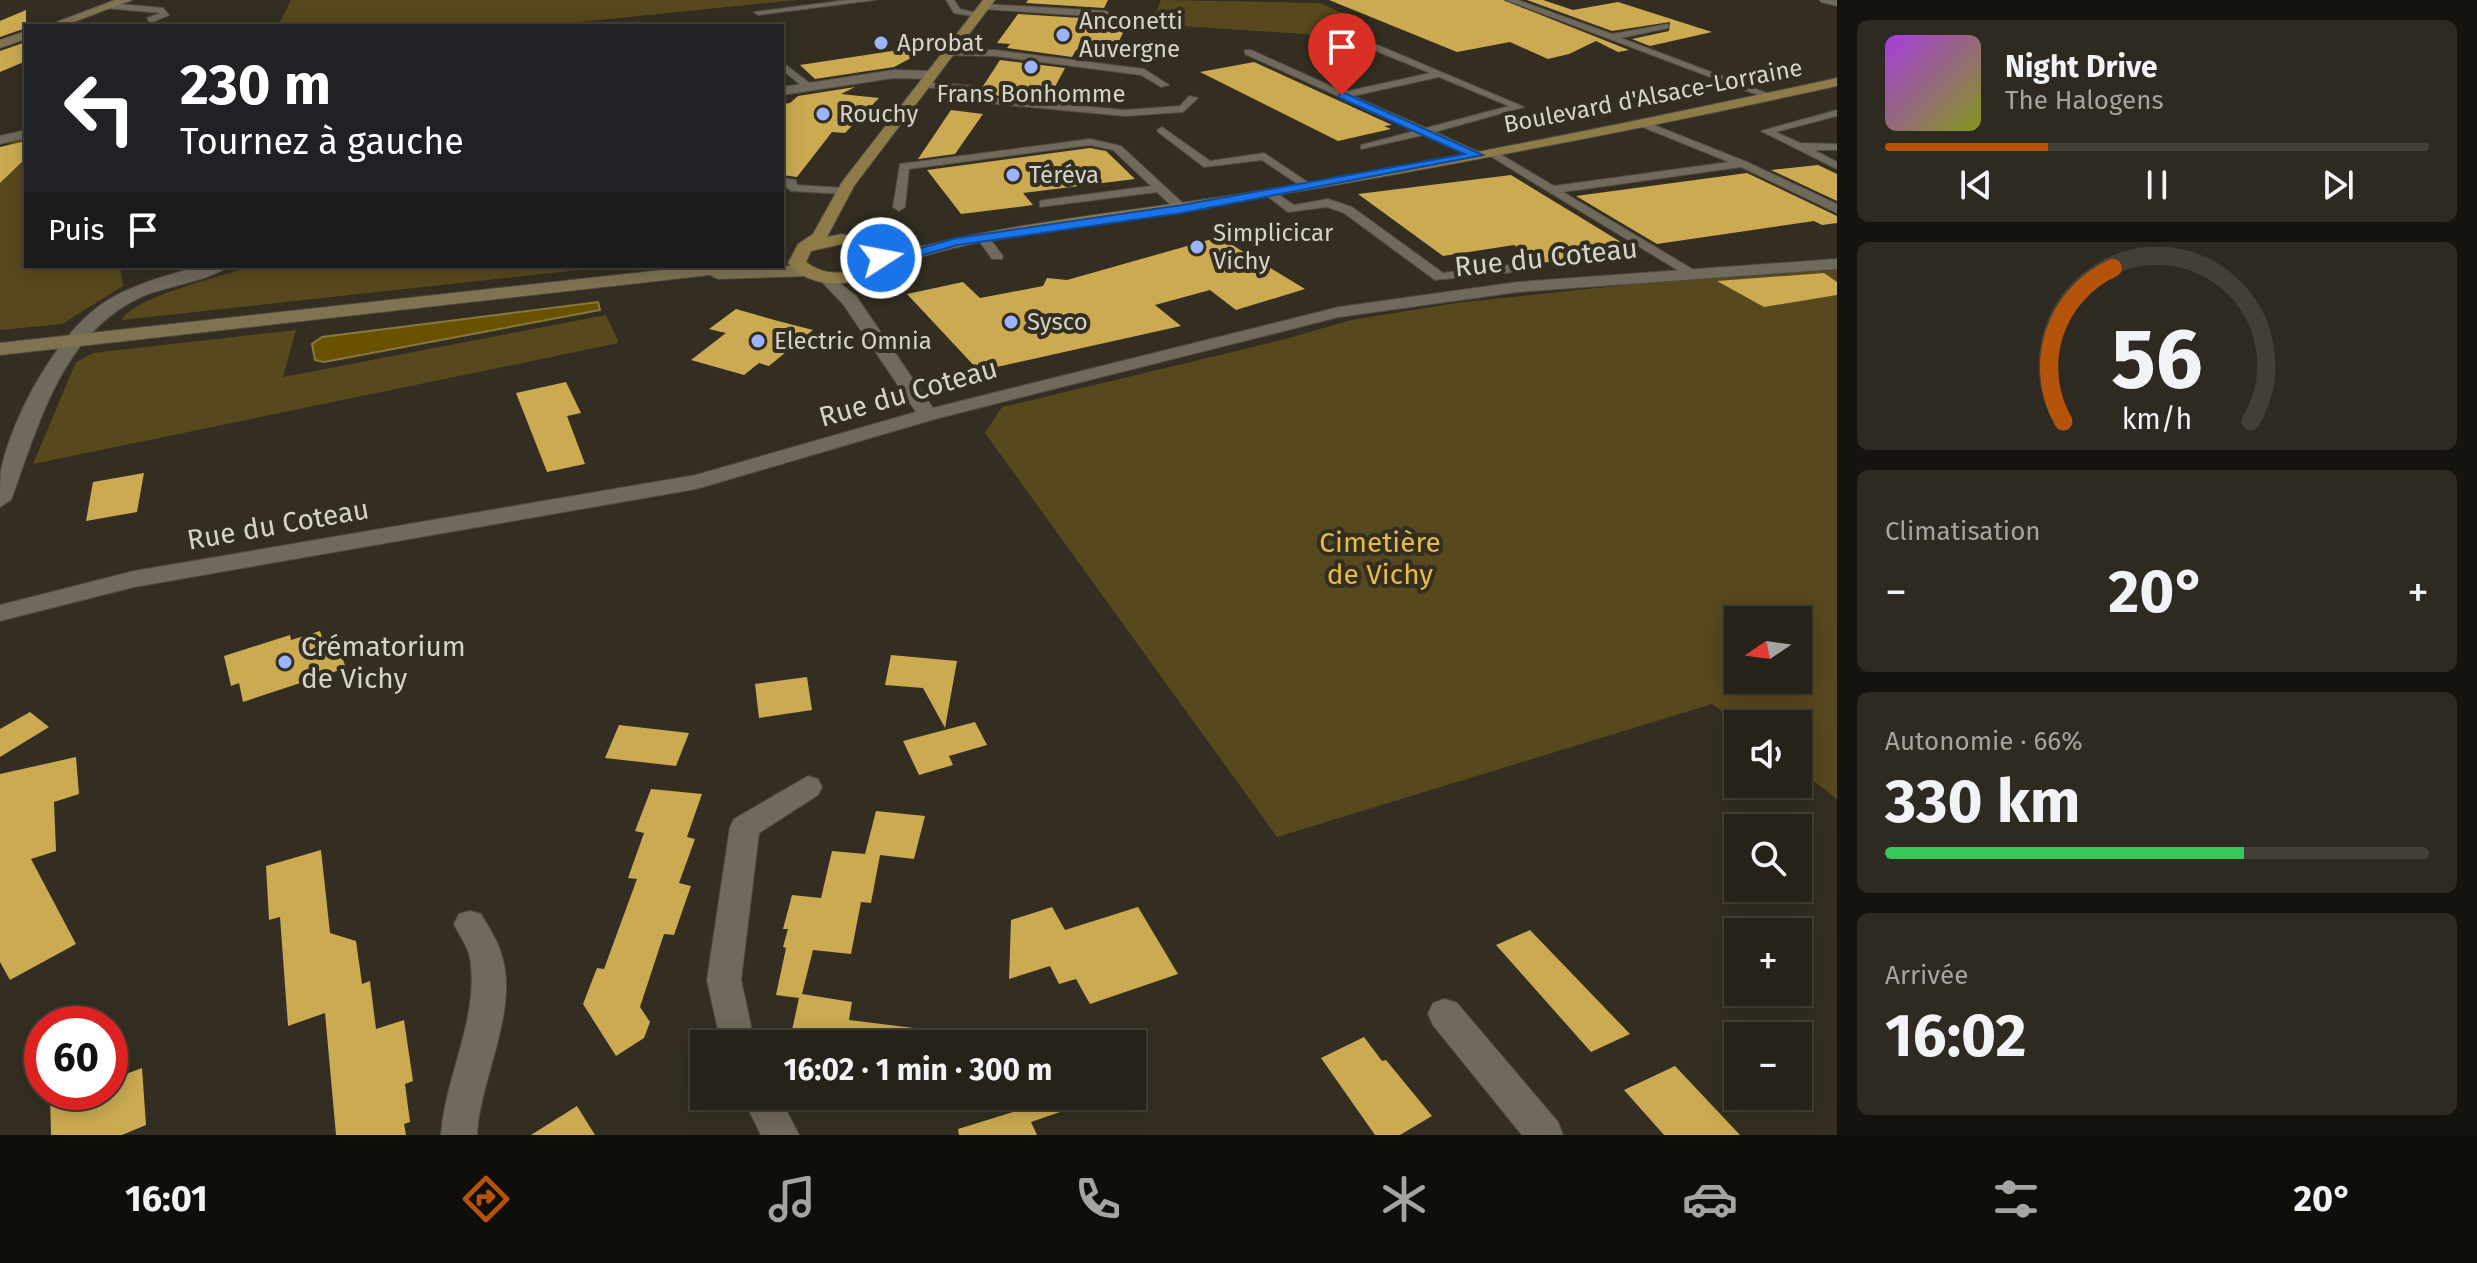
<!DOCTYPE html>
<html lang="fr">
<head>
<meta charset="utf-8">
<style>
  :root { --surface:#262219; --page:#2e2a22; --text:#f1f3f6; --muted:#a4a4a2; --line:#423f38; --accent:#b45309 }
  body { margin:0; font-family:"Fira Sans",sans-serif; background:var(--page); color:var(--text); height:100vh; display:flex; flex-direction:column; font-size:30px; white-space:nowrap }
  * { box-sizing:border-box; margin:0 }
  p { font-size:26px; color:var(--muted) }
  .icon { flex:none; width:44px; height:44px; fill:none; stroke:currentColor; stroke-width:2; stroke-linecap:round; stroke-linejoin:round }
  .map { position:relative; flex:1; overflow:hidden }
  .sheet { display:flex; flex-direction:column; gap:20px; padding:20px; background:#15130e; width:640px }
  .sheet>* { flex:none }
  .banner { position:absolute; left:24px; top:24px; width:760px; height:244px; border-radius:0px; box-shadow:0 4px 20px #0003,0 0 0 2px var(--line); background:#202124; color:#fff; overflow:hidden }
  .needle { width:52px; rotate:257deg }
  .tools { position:absolute; left:1724px; top:606px; display:grid; gap:16px }
  .tools a { display:grid; place-items:center; width:88px; height:88px; border-radius:0px; background:var(--surface); box-shadow:0 4px 20px #0003,0 0 0 2px var(--line); font-size:40px }
  .speed { position:absolute; left:24px; top:1006px; display:flex; gap:16px; font-size:40px; font-weight:700; text-align:center }
  .speed>* { display:grid; place-content:center; width:104px; height:104px; border-radius:50%; background:var(--surface); box-shadow:0 4px 20px #0003,0 0 0 2px var(--line); line-height:1 }
  .speed .limit { border:12px solid #d22; background:#fff; color:#111 }
  .pin { position:absolute; display:grid; place-items:center; width:68px; height:68px; color:#fff; margin:-82px -34px; border-radius:50% 50% 50% 0; rotate:-45deg; box-shadow:0 0 8px #0007 }
  .pin .icon { rotate:45deg }
  .me { position:absolute; width:88px; margin:-44px; rotate:79deg; stroke-linejoin:round; filter:drop-shadow(0 0 6px #0008) }
  .turn { display:flex; align-items:center; gap:28px; height:168px; padding:0 24px; font-size:36px }
  .turn .icon { width:104px; height:104px; stroke-width:2.5 }
  .turn b { display:block; font-size:56px; line-height:68px }
  .then { display:flex; align-items:center; height:76px; padding:0 24px; background:#0003; gap:16px; font-size:30px }
  .big { font-size:60px; font-weight:700; line-height:1.1 }
  .sheet .card { flex:1; display:flex; flex-direction:column; justify-content:center; gap:12px; min-width:0; padding:0 28px; border-radius:12px; background:var(--page) }
  .sheet .dial { align-items:center; gap:0 }
  .dial svg { height:208px; overflow:visible; fill:none; stroke:var(--line); stroke-width:7; stroke-linecap:round; text-anchor:middle }
  .dial text { fill:var(--text); stroke:none }
  .song { display:flex; align-items:center; gap:24px }
  .cover { width:96px; height:96px; border-radius:12px; background:linear-gradient(135deg,hsl(280 70% 55%),hsl(70 70% 35%)) }
  .played { height:8px; border-radius:4px; background:linear-gradient(90deg,var(--accent) 30%,var(--line) 30%) }
  .keys { display:flex; justify-content:space-around; direction:ltr }
  .heat { display:flex; justify-content:space-between; align-items:center; font-size:44px; direction:ltr }
  .charge { height:12px; border-radius:6px; background:linear-gradient(90deg,#34c759 66%,var(--line) 0) }
  .trip { position:absolute; left:690px; top:1030px; width:456px; height:80px; border-radius:0px; background:var(--surface); box-shadow:0 4px 20px #0003,0 0 0 2px var(--line); font-weight:700; line-height:80px; text-align:center }
  .menu { display:flex; height:128px; justify-content:space-around; align-items:center; background:#0f0e0a; color:var(--muted) }
  .menu .icon { width:56px; height:56px }
  .menu .current { color:var(--accent) }
  .menu b { font-size:36px; color:var(--text) }
  main { display:flex; flex:1; min-height:0 }
  .map>svg:first-child { display:block }
  .green { fill:#58481d; fill-rule:evenodd }
  .water { fill:#685100; stroke:#89783d; stroke-width:2 }
  .building { fill:#cbaa51 }
  .lines { fill:none; stroke-linecap:round; stroke-linejoin:round }
  .lane-casing { stroke:#4f4b40; stroke-width:2 }
  .street-casing { stroke:#4f4b40; stroke-width:2 }
  .secondary-casing { stroke:#4f4b40; stroke-width:2 }
  .primary-casing { stroke:#4f4b40; stroke-width:2 }
  .lane { fill:#706a5c; fill-rule:evenodd }
  .street { fill:#706a5c; fill-rule:evenodd }
  .secondary { fill:#7f7352; fill-rule:evenodd }
  .primary { fill:#8e7b48; fill-rule:evenodd }
  .route { fill:#1a73e8; stroke:#114b97; stroke-width:2 }
  .poi-dot { fill:#9cb4fd; stroke:#332e21; stroke-width:3 }
  .labels { text-anchor:middle; stroke-width:8; stroke-linejoin:round; paint-order:stroke }
  .far-poi-label { font-size:24px; fill:#d6d3cb; stroke:#332e21; text-anchor:start }
  .far-street-label { font-size:24px; fill:#d6d3cb; stroke:#332e21 }
  .street-label { font-size:28px; fill:#d6d3cb; stroke:#332e21 }
  .park-label { font-size:28px; fill:#e7bd40; stroke:#332e21 }
  .poi-label { font-size:28px; fill:#d6d3cb; stroke:#332e21; text-anchor:start }
</style>
</head>
<body>
<main>
<div class="map">
<svg width="1837" height="1135" viewBox="0 0 1837 1135">
  <rect width="100%" height="100%" fill="#332e21"/>
  <!-- green -->
  <path class="green" d="M291 0H797L541 26H278Z
    M1161 0 1320 3 1372 26 1319 35 1152 24Z
    M26 137V266H120L123 286 62 324 0 330V152L13 141Z
    M253 266H601L607 267 122 320C133 297 225 275 253 266Z
    M1819 269 1837 270V799L1798 769V724H1739L1712 704 1277 837 985 433 1002 407 1282 340 1351 320 1456 303 1710 276ZM1738 620H1798V680H1738Z
    M606 315 619 343 33 464 76 362 93 353 296 330 283 377Z"/>
  <!-- water -->
  <path class="water" d="M598 302 600 310 324 362 315 360 312 344 322 337Z"/>
  <!-- building -->
  <path class="building" d="M1028 0H1108L1104 8 1026 3Z
    M1329 0H1503L1629 50 1618 52 1596 41 1569 54 1548 59 1510 42 1457 52Z
    M1527 0H1543L1573 10 1618 2 1712 32 1650 46 1632 39 1669 31 1670 22 1612 31Z
    M26 10V28L0 37V21Z
    M1018 14 1097 19 1094 24 1126 27 1113 53 1076 50 1072 57 1007 48 1010 44 997 43Z
    M26 42V61L0 72V51Z
    M925 46 926 50 894 67 815 79 800 65Z
    M1000 60 1065 68 1048 100 978 94Z
    M1254 62 1392 125 1384 126 1391 129 1338 141 1200 72Z
    M855 87 841 94 879 98 845 133 832 132 797 177 782 175V104L790 103 798 96Z
    M951 110 983 114 955 154 918 159Z
    M26 141V158L0 183V147Z
    M1090 148 1106 151 1135 179 1023 193 1033 205 961 214 927 170Z
    M1818 165 1837 174V201L1771 170Z
    M1747 173 1837 216V223L1822 225 1814 221 1657 244 1576 196Z
    M1511 175 1634 250 1541 263 1514 245 1443 256 1358 194Z
    M1219 237 1305 289 1236 310 1210 290 1155 305 1181 326 979 371 907 294 963 282 980 298 1043 286 1047 278 1067 280Z
    M1824 273 1837 282V295L1764 307 1717 281Z
    M736 309 778 321 813 330 769 366 759 363 744 375 691 360 726 333 709 329Z
    M566 382 581 413 567 416 585 464 547 472 516 393Z
    M144 473 137 512 86 521 93 482Z
    M320 631 326 650 338 646 346 668 243 702 239 683 231 686 224 656 290 635 291 640Z
    M891 655 957 661 945 728 923 688 885 685Z
    M807 677 812 710 759 718 755 684Z
    M30 712 49 727 0 757V729Z
    M975 722 987 745 949 756 953 765 919 775 903 741Z
    M619 725 689 733 676 766 605 758Z
    M76 757 79 794 54 802 56 851 31 859 76 944 10 980 0 962V774Z
    M651 789 702 794 687 837 695 839 679 883 691 886 674 935 664 934 640 1007 650 1022 644 1038 616 1056 583 1004 597 968 604 969 637 879 628 878 644 833 635 831Z
    M876 811 925 816 914 859 880 855 871 903 861 902 851 954 813 950 802 994 852 1002 849 1020 914 1028 913 1044H814L817 1033 792 1030 799 998 776 995 786 948 783 947 788 929H783L792 895 821 898 832 851 865 854Z
    M321 850 330 933 356 941 362 984 370 981 376 1029 404 1020 413 1081 405 1084 410 1122 404 1124 406 1135H336L325 1013 288 1026 280 917 269 920 266 866Z
    M1052 907 1065 930 1138 907 1178 974 1090 1004 1076 979 1059 984 1050 966 1009 979 1011 920Z
    M1530 930 1630 1034 1591 1052 1496 945Z
    M1364 1037 1382 1061 1386 1060 1432 1116 1400 1135H1375L1321 1058Z
    M1675 1066 1740 1135H1664L1624 1090Z
    M142 1068 146 1125 122 1135H51L50 1092H110V1080Z
    M1013 1096H1095V1100L1031 1122 1037 1135H959L958 1129 1020 1110Z
    M577 1106 595 1135H531Z"/>
  <g class="lines">
    <defs>
      <path id="lane" d="M847 0H875L758 15 754 12Z
        M946 0H954L960 9 982 14 978 17 954 13Z
        M1506 0H1518L1612 34 1668 24V28L1621 38 1780 98 1771 100Z
        M1820 0H1837V6L1821 2Z
        M108 3 163 8 169 15 150 23 147 18 160 13 105 8Z
        M984 4 1106 11 1110 14 1106 17 981 9Z
        M1325 39 1368 41 1524 107 1435 132 1481 153V157H1473L1424 135 1361 149V145L1415 131 1245 54V50H1251L1344 92 1430 73 1364 46 1322 44ZM1439 77 1509 106 1426 128 1353 96Z
        M948 50H995L1144 69 1169 85 1161 87 1141 75 995 56 945 55Z
        M782 62 812 85V89H806L782 70Z
        M923 82 974 86 970 96 1125 110 1180 106 1189 96 1198 98 1183 112 1125 116 964 101 959 98 963 91 920 87V83Z
        M1837 110V116L1776 132 1800 143 1837 144V150H1814L1837 162V169L1761 131Z
        M1644 121 1747 162 1837 204V213L1741 167 1563 192 1694 270 1696 273 1689 277 1485 153 1495 151 1554 186 1729 162 1640 126V122Z
        M1162 127 1210 161 1264 153 1315 187 1305 189 1262 160 1204 167 1158 132 1157 130Z
        M1090 139 1121 146 1186 206V212H1178L1157 192 1040 207V201L1044 200 1151 186 1113 150 1090 145 909 169 905 207 899 211 893 207 900 164Z
        M782 178 796 180 797 185 844 188 850 191 844 194 791 191 782 184Z
        M1267 192H1275L1294 205 1328 199 1352 207 1443 273 1533 262 1539 266 1533 270 1435 280 1344 213 1327 207 1288 212 1267 196Z
        M979 235H987L1003 256 1002 259H992L977 238Z"/>
      <path id="street" d="M894 70 930 71 936 75 930 79 894 78 782 95V87Z
        M26 130V138L0 144V136Z
        M1837 259V269L1518 292 1339 317 935 419 696 489 134 587 0 621V605L134 571 696 475 916 412 843 304 817 277 826 272 856 296 933 408 1339 307 1518 282Z
        M200 266H228C213 280 162 287 141 297 61 334 39 425 11 500L0 507C0 495 0 481 1 470 14 413 58 331 108 300 136 283 169 275 200 266Z
        M808 776 818 779 822 787 818 795 759 833 741 980 755 1044H721L707 980 730 827 734 819Z
        M470 911 481 914C488 927 497 939 501 953 520 1010 480 1077 477 1135H441C445 1076 480 1017 470 958 468 946 459 935 454 924L459 914Z
        M1445 999 1457 1003 1558 1122 1563 1135H1522L1433 1025 1428 1014 1433 1003Z
        M742 1096H779L799 1135H761Z"/>
      <path id="secondary" d="M115 0H132L63 26H46Z
        M26 31V39L0 48V40Z
        M699 266H807L816 271 807 276 718 279 710 275 0 355V343Z"/>
      <path id="primary" d="M983 0H995L854 186 827 237 842 234 883 245 889 255C1014 220 1144 211 1271 189 1461 157 1649 119 1837 78V86C1555 148 1272 199 987 241 955 246 924 256 893 265 883 267 876 275 866 278 841 287 806 286 788 263L798 244 813 234 842 182ZM842 244 871 253 872 261C852 276 825 277 806 262L811 251Z"/>
    </defs>
    <!-- lane casing -->
    <use href="#lane" class="lane-casing"/>
    <!-- street casing -->
    <use href="#street" class="street-casing"/>
    <!-- secondary casing -->
    <use href="#secondary" class="secondary-casing"/>
    <!-- primary casing -->
    <use href="#primary" class="primary-casing"/>
    <!-- lane -->
    <use href="#lane" class="lane"/>
    <!-- street -->
    <use href="#street" class="street"/>
    <!-- secondary -->
    <use href="#secondary" class="secondary"/>
    <!-- primary -->
    <use href="#primary" class="primary"/>
  </g>
  <!-- route -->
  <path class="route" d="M1342 92 1483 155 1182 213 958 245 880 267 873 263 877 255 887 257 957 238 1182 205 1465 154 1338 97Z"/>
  <!-- markers -->
  <g class="poi-dot">
    <circle cx="1063" cy="35" r="8"/>
    <circle cx="881" cy="43" r="8"/>
    <circle cx="1031" cy="67" r="8"/>
    <circle cx="823" cy="114" r="8"/>
    <circle cx="1013" cy="175" r="8"/>
    <circle cx="1197" cy="247" r="8"/>
    <circle cx="1011" cy="322" r="8"/>
    <circle cx="758" cy="341" r="8"/>
    <circle cx="285" cy="662" r="8"/>
  </g>
  <g class="labels">
    <!-- far-poi labels -->
    <g class="far-poi-label">
      <text x="1079" y="29">Anconetti<tspan x="1079" dy="28">Auvergne</tspan></text>
      <text x="897" y="51">Aprobat</text>
      <text x="1031" y="102" text-anchor="middle">Frans Bonhomme</text>
      <text x="839" y="122">Rouchy</text>
      <text x="1029" y="183">Téréva</text>
      <text x="1213" y="241">Simplicicar<tspan x="1213" dy="28">Vichy</tspan></text>
      <text x="1027" y="330">Sysco</text>
      <text x="774" y="349">Electric Omnia</text>
    </g>
    <!-- far-street labels -->
    <g class="far-street-label">
      <text transform="translate(1653 96) rotate(-11)" y="8">Boulevard d'Alsace-Lorraine</text>
    </g>
    <!-- street labels -->
    <g class="street-label">
      <text transform="translate(1546 257) rotate(-6)" y="10">Rue du Coteau</text>
      <text transform="translate(908 392) rotate(-16)" y="10">Rue du Coteau</text>
      <text transform="translate(278 524) rotate(-10)" y="10">Rue du Coteau</text>
    </g>
    <!-- park labels -->
    <g class="park-label">
      <text x="1380" y="552">Cimetière<tspan x="1380" dy="32">de Vichy</tspan></text>
    </g>
    <!-- poi labels -->
    <g class="poi-label">
      <text x="301" y="656">Crématorium<tspan x="301" dy="32">de Vichy</tspan></text>
    </g>
  </g>
</svg>
<div class="tools">
<a><svg class="needle" viewBox="-14 -14 28 28"><path d="M0-13l5 13h-10z" fill="#e53935"/><path d="M0 13l5-13h-10z" fill="#a4a4a2"/></svg></a>
<a><svg class="icon" aria-label="sound" viewBox="0 0 24 24"><path d="M4 9h4l5-4v14l-5-4H4zM17 9q2 3 0 6"/></svg></a>
<a><svg class="icon" aria-label="search" viewBox="0 0 24 24"><circle cx="10" cy="10" r="6"/><path d="M15 15l6 6"/></svg></a>
<a>+</a>
<a>−</a>
</div>
<div class="speed"><div class="limit">60</div></div>
<div class="pin" style="left:1342px;top:95px;background:#d93025"><svg class="icon" aria-label="arrive" viewBox="0 0 24 24"><path d="M6 21V4h12l-3 4 3 4H6"/></svg></div>
<svg class="me" style="left:881px;top:258px" viewBox="-20 -20 40 40"><circle r="17" fill="#1a73e8" stroke="#fff" stroke-width="3"/><path d="M0-11L8 9 0 5-8 9z" fill="#fff"/></svg>
<div class="trip">16:02 · 1 min · 300 m</div>
<div class="banner">
<div class="turn"><svg class="icon" aria-label="left" viewBox="0 0 24 24"><path d="M17 20v-9H6M10 6l-5 5 5 5"/></svg><div><b>230 m</b>Tournez à gauche</div></div>
<div class="then">Puis<svg class="icon" aria-label="arrive" viewBox="0 0 24 24"><path d="M6 21V4h12l-3 4 3 4H6"/></svg></div>
</div>
</div>
<section class="sheet">
<div class="card">
<div class="song"><i class="cover"></i><div><b>Night Drive</b><p>The Halogens</p></div></div>
<div class="played"></div>
<div class="keys"><svg class="icon" aria-label="previous" viewBox="0 0 24 24"><path d="M18 5L8 12l10 7zM5 5v14"/></svg><svg class="icon" aria-label="pause" viewBox="0 0 24 24"><path d="M8 5v14M16 5v14"/></svg><svg class="icon" aria-label="next" viewBox="0 0 24 24"><path d="M6 5l10 7-10 7zM19 5v14"/></svg></div>
</div>
<div class="card dial"><svg viewBox="0 0 100 80">
<path d="M14 69A42 42 0 1 1 86 69"/>
<path d="M14 69A42 42 0 0 1 33 10" stroke="#b45309"/>
<text x="50" y="56" font-size="32" font-weight="700">56</text>
<text x="50" y="72" font-size="11">km/h</text>
</svg></div>
<div class="card"><p>Climatisation</p>
<div class="heat"><a>−</a><b class="big">20°</b><a>+</a></div>
</div>
<div class="card"><p>Autonomie · 66%</p><b class="big">330 km</b><div class="charge"></div></div>
<div class="card"><p>Arrivée</p><b class="big">16:02</b></div>
</section>
</main>
<nav class="menu">
<b>16:01</b>
<svg class="icon current" aria-label="directions" viewBox="0 0 24 24"><path d="M12 3l9 9-9 9-9-9zM9 14v-3h6M13 9l2 2-2 2"/></svg>
<svg class="icon" aria-label="music" viewBox="0 0 24 24"><path d="M9 18V5l10-2v13"/><circle cx="6" cy="18" r="3"/><circle cx="16" cy="16" r="3"/></svg>
<svg class="icon" aria-label="phone" viewBox="0 0 24 24"><path d="M5 4h4l2 5-3 2q2 4 5 5l2-3 5 2v4C11 20 4 13 5 4z"/></svg>
<svg class="icon" aria-label="climate" viewBox="0 0 24 24"><path d="M12 3v18M4 7l16 10M4 17L20 7"/></svg>
<svg class="icon" aria-label="car" viewBox="0 0 24 24"><path d="M5 17H2v-5l4-1 3-4h7l3 4 3 1v5h-3M9 17h6M6 11h13"/><circle cx="7" cy="17" r="2"/><circle cx="17" cy="17" r="2"/></svg>
<svg class="icon" aria-label="filters" viewBox="0 0 24 24"><path d="M4 7h16M4 17h16"/><circle cx="9" cy="7" r="2"/><circle cx="15" cy="17" r="2"/></svg>
<b>20°</b>
</nav>
</body>
</html>
